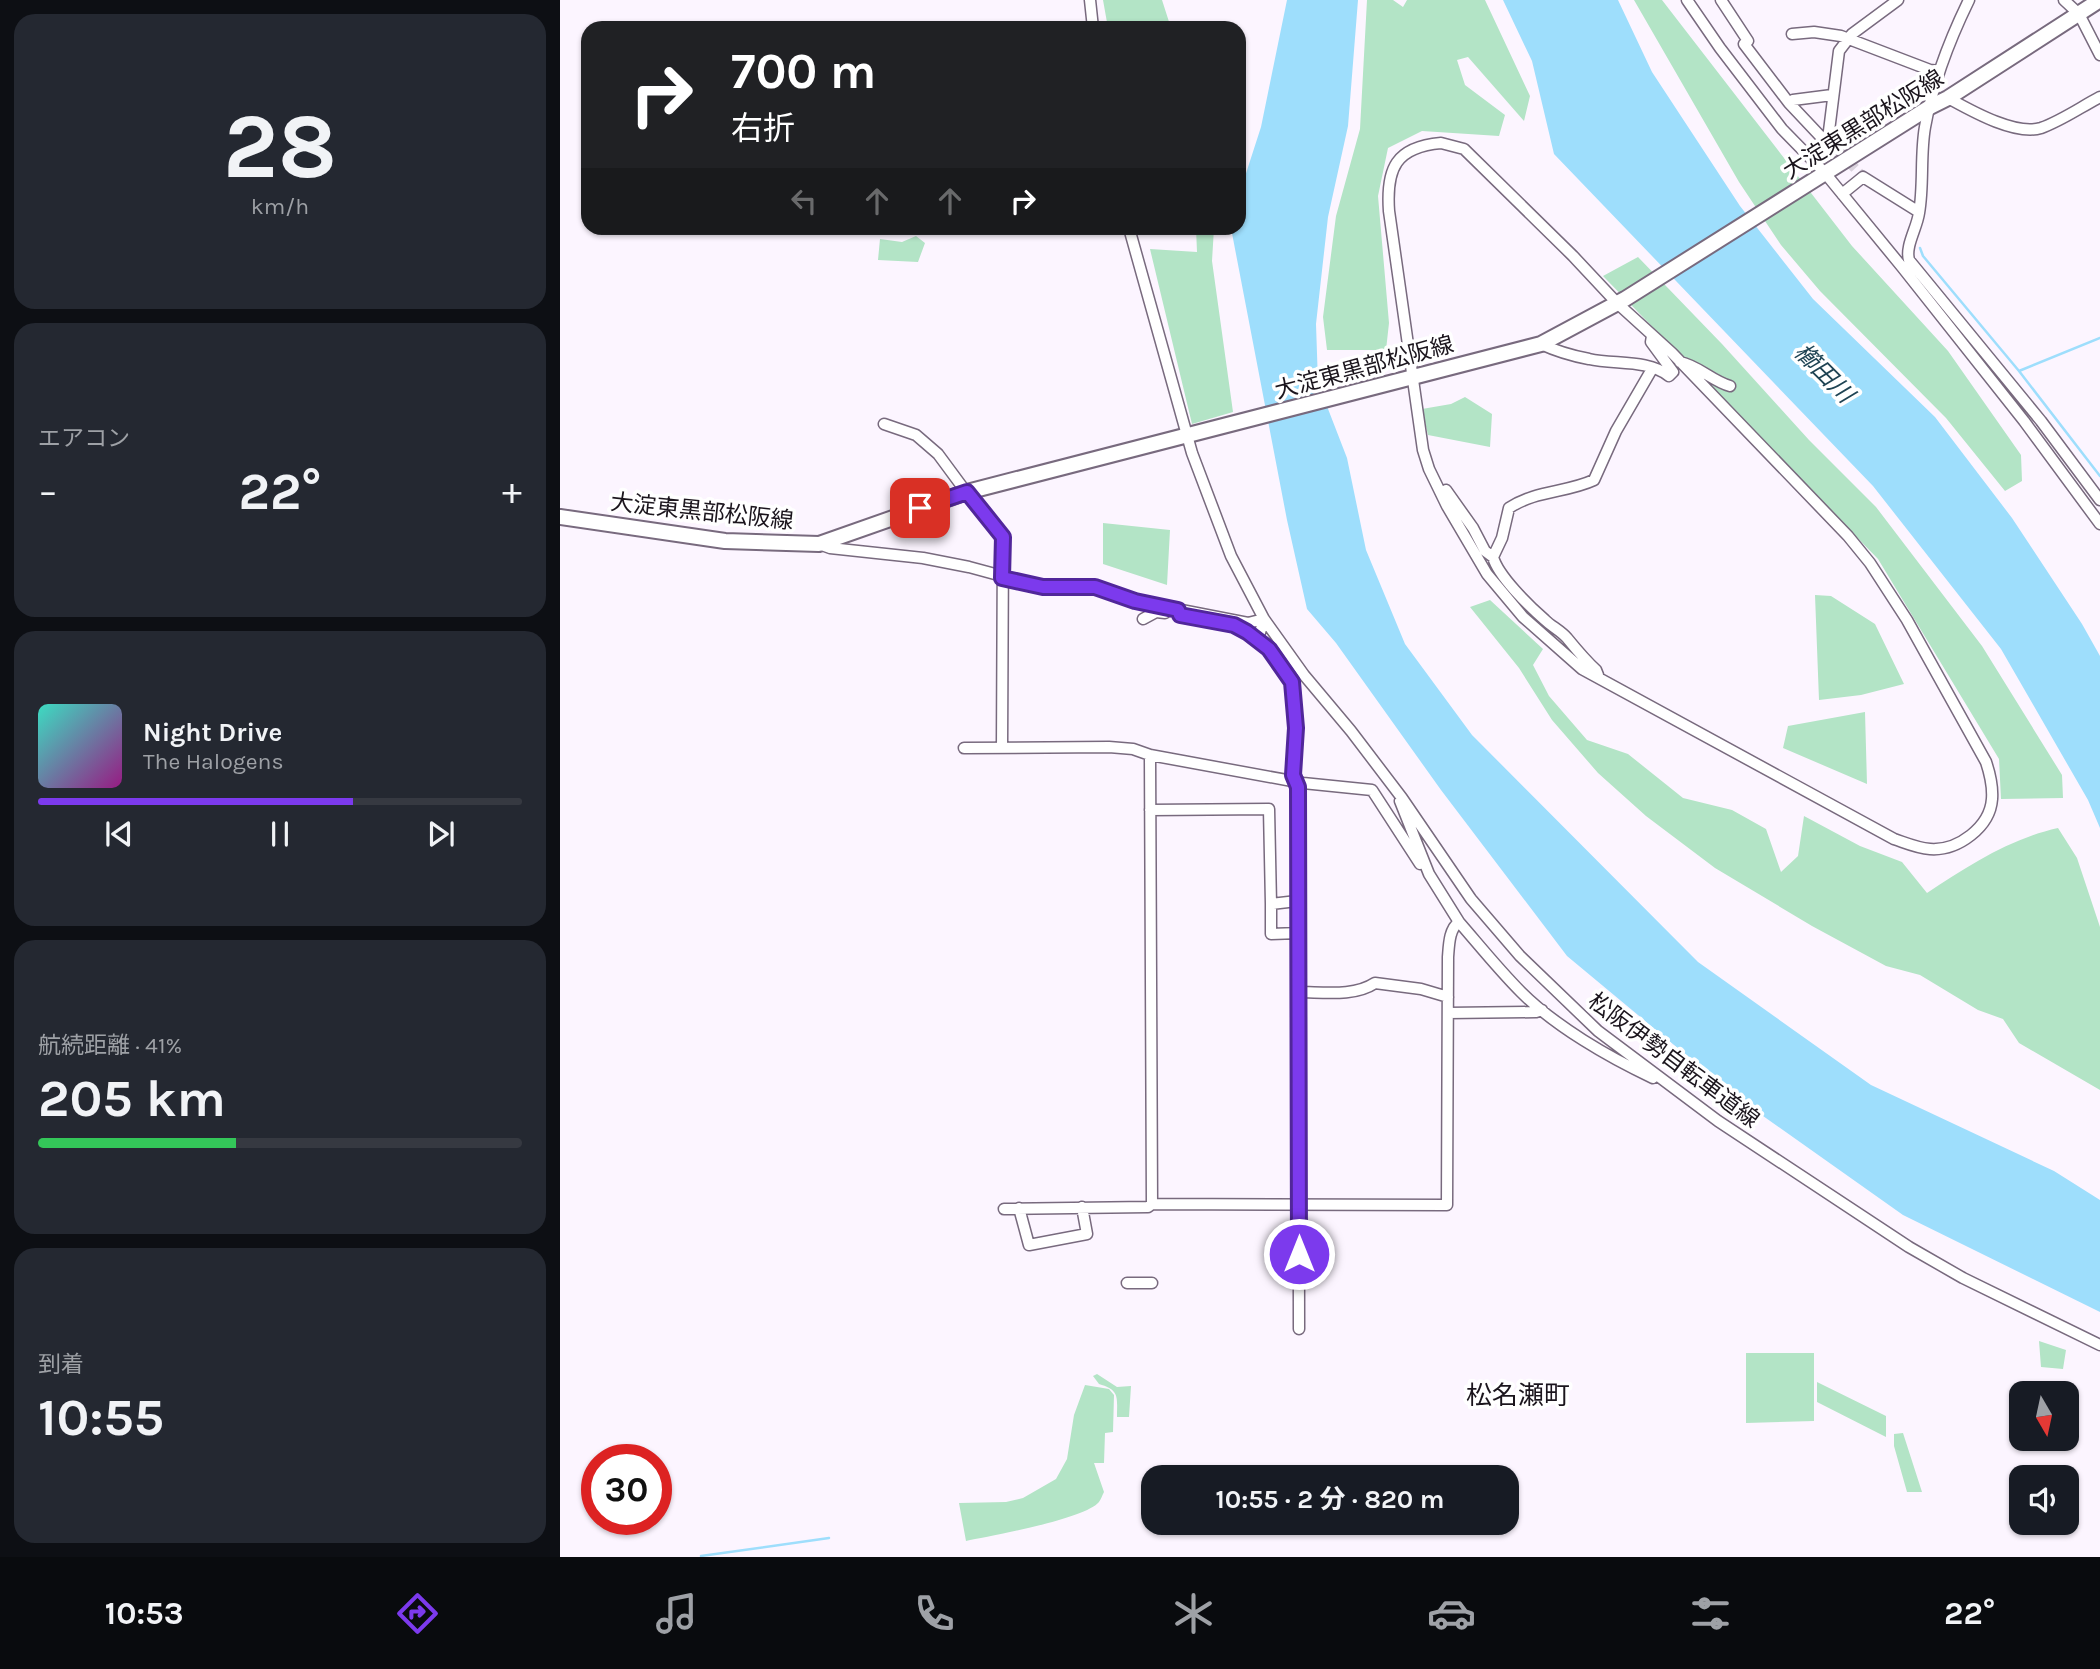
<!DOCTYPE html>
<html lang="ja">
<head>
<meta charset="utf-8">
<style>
  :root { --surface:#171b24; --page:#242831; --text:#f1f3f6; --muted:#9ea1a6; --line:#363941; --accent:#7c3aed }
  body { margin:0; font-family:Karla,"Noto Sans JP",sans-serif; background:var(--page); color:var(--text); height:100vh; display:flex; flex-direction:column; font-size:26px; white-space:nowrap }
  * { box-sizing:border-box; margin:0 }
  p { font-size:23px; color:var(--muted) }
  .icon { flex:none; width:38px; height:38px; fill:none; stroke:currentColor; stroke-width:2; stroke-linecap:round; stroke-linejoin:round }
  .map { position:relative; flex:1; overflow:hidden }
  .drawer { display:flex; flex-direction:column; gap:14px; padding:14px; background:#0d0f14; width:560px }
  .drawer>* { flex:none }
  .banner { position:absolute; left:21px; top:21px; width:665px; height:214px; border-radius:21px; box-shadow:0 2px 5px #0004; background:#202124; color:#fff; overflow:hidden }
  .needle { width:46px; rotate:171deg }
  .fabs { position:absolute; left:1449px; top:1381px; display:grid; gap:14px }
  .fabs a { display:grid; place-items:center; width:70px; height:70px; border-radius:14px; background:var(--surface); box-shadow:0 2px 5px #0004; font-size:35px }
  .speed { position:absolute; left:21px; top:1444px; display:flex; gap:14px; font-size:35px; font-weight:700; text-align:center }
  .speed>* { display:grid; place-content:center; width:91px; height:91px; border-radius:50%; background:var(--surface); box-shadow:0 2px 5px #0004; line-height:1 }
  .speed .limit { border:10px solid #d22; background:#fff; color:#111 }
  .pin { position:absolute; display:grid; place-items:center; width:60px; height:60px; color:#fff; margin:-30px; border-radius:14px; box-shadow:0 4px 10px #0006 }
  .me { position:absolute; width:77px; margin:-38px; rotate:0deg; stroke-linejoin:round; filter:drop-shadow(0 0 5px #0008) }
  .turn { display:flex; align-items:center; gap:24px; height:147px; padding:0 35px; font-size:32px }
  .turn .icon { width:91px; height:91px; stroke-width:2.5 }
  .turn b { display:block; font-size:49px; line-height:60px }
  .lanes { display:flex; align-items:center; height:66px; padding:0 35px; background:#0003; justify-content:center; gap:35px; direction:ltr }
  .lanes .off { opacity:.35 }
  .big { font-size:52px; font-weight:700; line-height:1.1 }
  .drawer .widget { flex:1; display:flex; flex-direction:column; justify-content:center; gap:10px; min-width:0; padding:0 24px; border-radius:21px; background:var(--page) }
  .drawer .dial { align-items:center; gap:0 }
  .dial b { font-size:91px; line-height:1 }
  .song { display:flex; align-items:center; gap:21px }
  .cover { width:84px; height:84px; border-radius:10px; background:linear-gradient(135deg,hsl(170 70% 55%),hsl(310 70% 35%)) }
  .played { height:7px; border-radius:4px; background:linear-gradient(90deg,var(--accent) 65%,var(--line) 65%) }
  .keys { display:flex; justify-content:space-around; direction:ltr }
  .heat { display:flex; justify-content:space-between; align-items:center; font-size:38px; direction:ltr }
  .charge { height:10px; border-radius:5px; background:linear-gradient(90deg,#34c759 41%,var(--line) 0) }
  .trip { position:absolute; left:581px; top:1465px; width:378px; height:70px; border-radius:21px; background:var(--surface); box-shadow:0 2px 5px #0004; font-weight:700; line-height:70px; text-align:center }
  .tab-bar { display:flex; height:112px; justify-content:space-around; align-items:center; background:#090b0e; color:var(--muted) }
  .tab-bar .icon { width:49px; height:49px }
  .tab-bar .current { color:var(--accent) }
  .tab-bar b { font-size:32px; color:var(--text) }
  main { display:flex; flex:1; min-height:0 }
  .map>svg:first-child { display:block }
  .green { fill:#b3e4c6 }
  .water { fill:#9edefc }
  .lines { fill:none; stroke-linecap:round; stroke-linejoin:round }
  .stream { stroke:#9edefc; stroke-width:2.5 }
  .minor-tunnel { stroke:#dad3dd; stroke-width:10; stroke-dasharray:10 5; stroke-linecap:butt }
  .minor-casing { stroke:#786a7e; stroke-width:13 }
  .secondary-casing { stroke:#786a7e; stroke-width:18 }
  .minor { stroke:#fff; stroke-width:10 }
  .secondary { stroke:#fff; stroke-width:14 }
  .route-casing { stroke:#51269a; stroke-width:18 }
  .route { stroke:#7c3aed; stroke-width:12 }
  .labels { text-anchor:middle; stroke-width:7; stroke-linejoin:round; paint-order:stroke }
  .street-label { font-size:23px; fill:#1b151d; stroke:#fff }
  .water-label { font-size:24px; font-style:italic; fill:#1f4454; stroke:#fff }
  .quarter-label { font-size:26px; fill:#1b151d; stroke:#fff }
</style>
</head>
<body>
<main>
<section class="drawer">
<div class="widget dial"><b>28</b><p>km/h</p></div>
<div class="widget"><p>エアコン</p>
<div class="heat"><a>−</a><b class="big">22°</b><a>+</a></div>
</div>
<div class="widget">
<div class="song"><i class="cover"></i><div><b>Night Drive</b><p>The Halogens</p></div></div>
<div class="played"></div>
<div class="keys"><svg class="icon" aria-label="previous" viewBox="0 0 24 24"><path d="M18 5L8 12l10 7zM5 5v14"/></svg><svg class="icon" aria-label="pause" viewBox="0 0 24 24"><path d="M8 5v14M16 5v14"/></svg><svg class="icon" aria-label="next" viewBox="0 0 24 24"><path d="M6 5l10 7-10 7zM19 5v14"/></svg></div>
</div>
<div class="widget"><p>航続距離 · 41%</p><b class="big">205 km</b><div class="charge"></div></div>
<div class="widget"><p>到着</p><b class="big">10:55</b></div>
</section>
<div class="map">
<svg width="1540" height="1557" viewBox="0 0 1540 1557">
  <rect width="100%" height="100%" fill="#fcf5ff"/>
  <!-- green -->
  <path class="green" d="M543 0H602L611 28H548Z
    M807 0H833L843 7 847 0H925L970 96 964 121 908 57 897 60 905 85 945 115 939 136 862 131 828 148 818 196 829 323 826 350H767L763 317 776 216 800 129Z
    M1074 0H1102L1292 246 1388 351 1461 455 1462 481 1445 491 1386 418 1260 291 1221 245 1179 182Z
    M636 228H654L652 261 673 412 632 424 590 249 637 252Z
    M356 236 365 243 358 262 318 260 320 239 342 242Z
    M1078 257 1162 344 1249 440 1316 507 1422 646 1502 775 1503 798 1441 799 1439 759 1318 559 1043 276Z
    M905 397 932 414 930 447 868 435 862 409 891 404Z
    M543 523 610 530 607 585 543 564Z
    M1255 595 1271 596 1315 624 1344 684 1301 695 1259 700Z
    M930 600 983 649 973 665 989 696 1027 740 1068 754 1123 798 1172 810 1206 829 1221 872 1238 856 1244 816 1300 846 1342 862 1367 893C1408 866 1449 839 1498 828L1517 858 1540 927V1090L1459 1043 1443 1019 1418 1010 1360 975 1326 966 1252 926 1155 868 1086 816 1038 773 992 720 959 668 910 607Z
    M1305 712 1307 784 1223 748 1228 726Z
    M1479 1341 1506 1350 1503 1369 1481 1367Z
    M1186 1353H1254V1421L1186 1423Z
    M537 1374 557 1387 571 1386 569 1417H557C557 1397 560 1390 539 1384L533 1376Z
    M1257 1382 1326 1416V1437L1257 1402Z
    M525 1385 549 1389 554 1395 553 1432 545 1433 544 1463H534L544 1492C542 1496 541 1499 539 1502 525 1519 431 1536 406 1541L399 1503 446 1502 463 1498 496 1479 507 1459 514 1415Z
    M1343 1433 1362 1492H1347L1334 1446V1434Z"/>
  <!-- water -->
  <path class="water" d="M727 0H798L788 126 768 217 756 324 758 383 787 458 806 550 845 644 912 735 1138 962 1311 1085 1494 1171 1540 1200V1312L1343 1215 1179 1099 1007 956 881 790 776 643 747 609 727 520 671 228H679V195L701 127Z
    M943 0H1058L1092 72 1180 206 1253 299 1375 417 1452 518 1522 624 1540 656V828L1528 800 1441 649 1313 486 994 154 972 61Z"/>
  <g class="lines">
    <!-- stream -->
    <path class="stream" d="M1360 248 1363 256 1459 371 1540 476
      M1459 371 1540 338
      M141 1556 269 1538"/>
    <!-- minor-tunnel -->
    <path class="minor-tunnel" d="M1268 139 1303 177"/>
    <defs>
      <path id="minor" d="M530 0 533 28
        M1127 0 1160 48 1222 129 1265 173 1342 267 1464 421 1540 524
        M1161 0 1188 41 1184 44 1229 103 1262 138 1268 139 1279 51 1292 34 1338 0
        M1409 0C1389 41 1373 82 1365 127 1360 155 1364 185 1359 213 1357 228 1345 246 1349 260L1481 421 1540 500
        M1504 0 1519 14 1540 55
        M1232 34 1254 32 1281 36 1370 70 1379 71
        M1388 98C1410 110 1455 136 1481 128 1501 121 1521 107 1540 97
        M1229 103 1233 100 1272 95
        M881 143 904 149 1013 256 1057 303 1112 353 1288 536 1310 563 1347 620 1426 762C1430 774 1433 786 1432 799 1430 827 1398 851 1370 849 1357 848 1346 843 1334 839L1022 669 963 617 927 574 887 506 869 469 863 450 829 211C826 168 836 147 881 143Z
        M1282 194 1303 177 1359 212
        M569 228 632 453 671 556 704 619 744 675 791 731 842 798 911 899 960 956 1038 1031 1158 1121 1349 1247 1403 1278 1540 1345
        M981 344C996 351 1013 356 1029 359 1055 365 1087 359 1109 376L1113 372 1091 342 1092 336
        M1120 362C1139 366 1152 381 1170 386
        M324 424 356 435 378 454 412 500 443 537 442 748
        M886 490 913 528 925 551 933 557 942 538 949 508C976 490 1006 493 1034 480L1056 431 1092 369
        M259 544 270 548 363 558 409 567 483 587H535L575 601 688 623 704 619
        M933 557C938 576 969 606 985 620 991 626 1001 631 1007 638 1016 649 1025 660 1036 670L1038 675
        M583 619 596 612 605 613
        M704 619 698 639 709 649 732 682 736 728 733 775 738 787 739 1329
        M671 625 698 639
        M404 748 549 747 573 749 590 755 743 783 812 790 860 864
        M590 755 592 1204
        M590 810 709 809 711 904
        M737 901 711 904V934L739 933
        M899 922C919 945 939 970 961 992 995 1026 1048 1057 1093 1078
        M738 992C763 992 794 997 815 983L861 989 888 997
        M888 1013 976 1012 982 1010
        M459 1208 469 1245 527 1234 522 1207
        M444 1209 588 1207 592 1204 887 1205 888 957C889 945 889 929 899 922L869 874 840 801
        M567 1283H592"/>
      <path id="secondary" d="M0 517 165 541 259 544 407 492 981 344 1065 299 1370 107 1388 98 1540 0"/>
    </defs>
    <!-- minor casing -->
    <use href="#minor" class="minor-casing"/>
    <!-- secondary casing -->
    <use href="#secondary" class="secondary-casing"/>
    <!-- minor -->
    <use href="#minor" class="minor"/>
    <!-- secondary -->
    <use href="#secondary" class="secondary"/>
  </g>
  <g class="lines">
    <defs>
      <path id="route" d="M360 508 407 492 443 537 442 578 483 587H535L575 601 618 610 620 615 674 625 687 632 709 649 732 682 736 728 733 775 738 787 739 1254"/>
    </defs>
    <!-- route casing -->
    <use href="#route" class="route-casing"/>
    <!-- route -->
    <use href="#route" class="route"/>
  </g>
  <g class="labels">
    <!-- street labels -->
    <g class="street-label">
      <text transform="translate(1303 124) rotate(-32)" y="8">大淀東黒部松阪線</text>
      <text transform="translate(804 367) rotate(-15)" y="8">大淀東黒部松阪線</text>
      <text transform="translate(142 511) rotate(6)" y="8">大淀東黒部松阪線</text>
      <text transform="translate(1114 1060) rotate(37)" y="8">松阪伊勢自転車道線</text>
    </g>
    <!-- water labels -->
    <g class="water-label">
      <text transform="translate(1264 373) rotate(45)" y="8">櫛田川</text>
    </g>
    <!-- quarter labels -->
    <g class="quarter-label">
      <text x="958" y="1404">松名瀬町</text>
    </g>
  </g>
</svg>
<div class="fabs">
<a><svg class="needle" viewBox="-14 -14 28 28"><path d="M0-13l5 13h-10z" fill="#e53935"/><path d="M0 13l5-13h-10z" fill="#9ea1a6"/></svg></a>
<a><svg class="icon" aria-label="sound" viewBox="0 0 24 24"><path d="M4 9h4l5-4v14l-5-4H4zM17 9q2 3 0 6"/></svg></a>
</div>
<div class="speed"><div class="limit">30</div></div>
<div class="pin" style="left:360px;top:508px;background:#d93025"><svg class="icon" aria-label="arrive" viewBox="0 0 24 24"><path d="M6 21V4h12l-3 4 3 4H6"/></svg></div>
<svg class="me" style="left:739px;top:1254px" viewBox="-20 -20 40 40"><circle r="17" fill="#7c3aed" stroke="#fff" stroke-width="3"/><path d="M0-11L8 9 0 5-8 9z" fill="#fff"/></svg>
<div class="trip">10:55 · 2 分 · 820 m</div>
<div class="banner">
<div class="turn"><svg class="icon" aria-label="right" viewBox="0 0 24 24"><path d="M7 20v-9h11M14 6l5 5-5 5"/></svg><div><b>700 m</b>右折</div></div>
<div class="lanes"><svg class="icon off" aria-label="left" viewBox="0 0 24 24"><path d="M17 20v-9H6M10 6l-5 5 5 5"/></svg><svg class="icon off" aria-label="ahead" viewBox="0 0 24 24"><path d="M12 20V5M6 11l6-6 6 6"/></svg><svg class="icon off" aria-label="ahead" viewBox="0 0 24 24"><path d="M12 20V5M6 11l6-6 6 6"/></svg><svg class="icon" aria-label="right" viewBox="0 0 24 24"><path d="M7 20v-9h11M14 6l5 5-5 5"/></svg></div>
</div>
</div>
</main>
<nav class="tab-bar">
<b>10:53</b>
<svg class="icon current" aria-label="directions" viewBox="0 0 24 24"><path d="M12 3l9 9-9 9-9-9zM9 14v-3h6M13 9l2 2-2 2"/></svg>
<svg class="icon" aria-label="music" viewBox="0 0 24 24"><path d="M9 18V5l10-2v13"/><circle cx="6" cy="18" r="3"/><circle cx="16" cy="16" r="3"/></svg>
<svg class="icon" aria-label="phone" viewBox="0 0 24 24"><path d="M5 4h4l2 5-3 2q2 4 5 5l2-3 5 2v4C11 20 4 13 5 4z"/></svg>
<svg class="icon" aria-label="climate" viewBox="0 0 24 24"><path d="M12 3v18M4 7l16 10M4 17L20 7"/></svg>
<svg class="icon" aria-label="car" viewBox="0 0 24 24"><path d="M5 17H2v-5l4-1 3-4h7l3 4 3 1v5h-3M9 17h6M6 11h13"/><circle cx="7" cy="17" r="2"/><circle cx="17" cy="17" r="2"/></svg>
<svg class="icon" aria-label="filters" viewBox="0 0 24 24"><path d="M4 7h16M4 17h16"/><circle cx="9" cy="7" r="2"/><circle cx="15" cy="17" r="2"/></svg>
<b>22°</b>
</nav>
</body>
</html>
